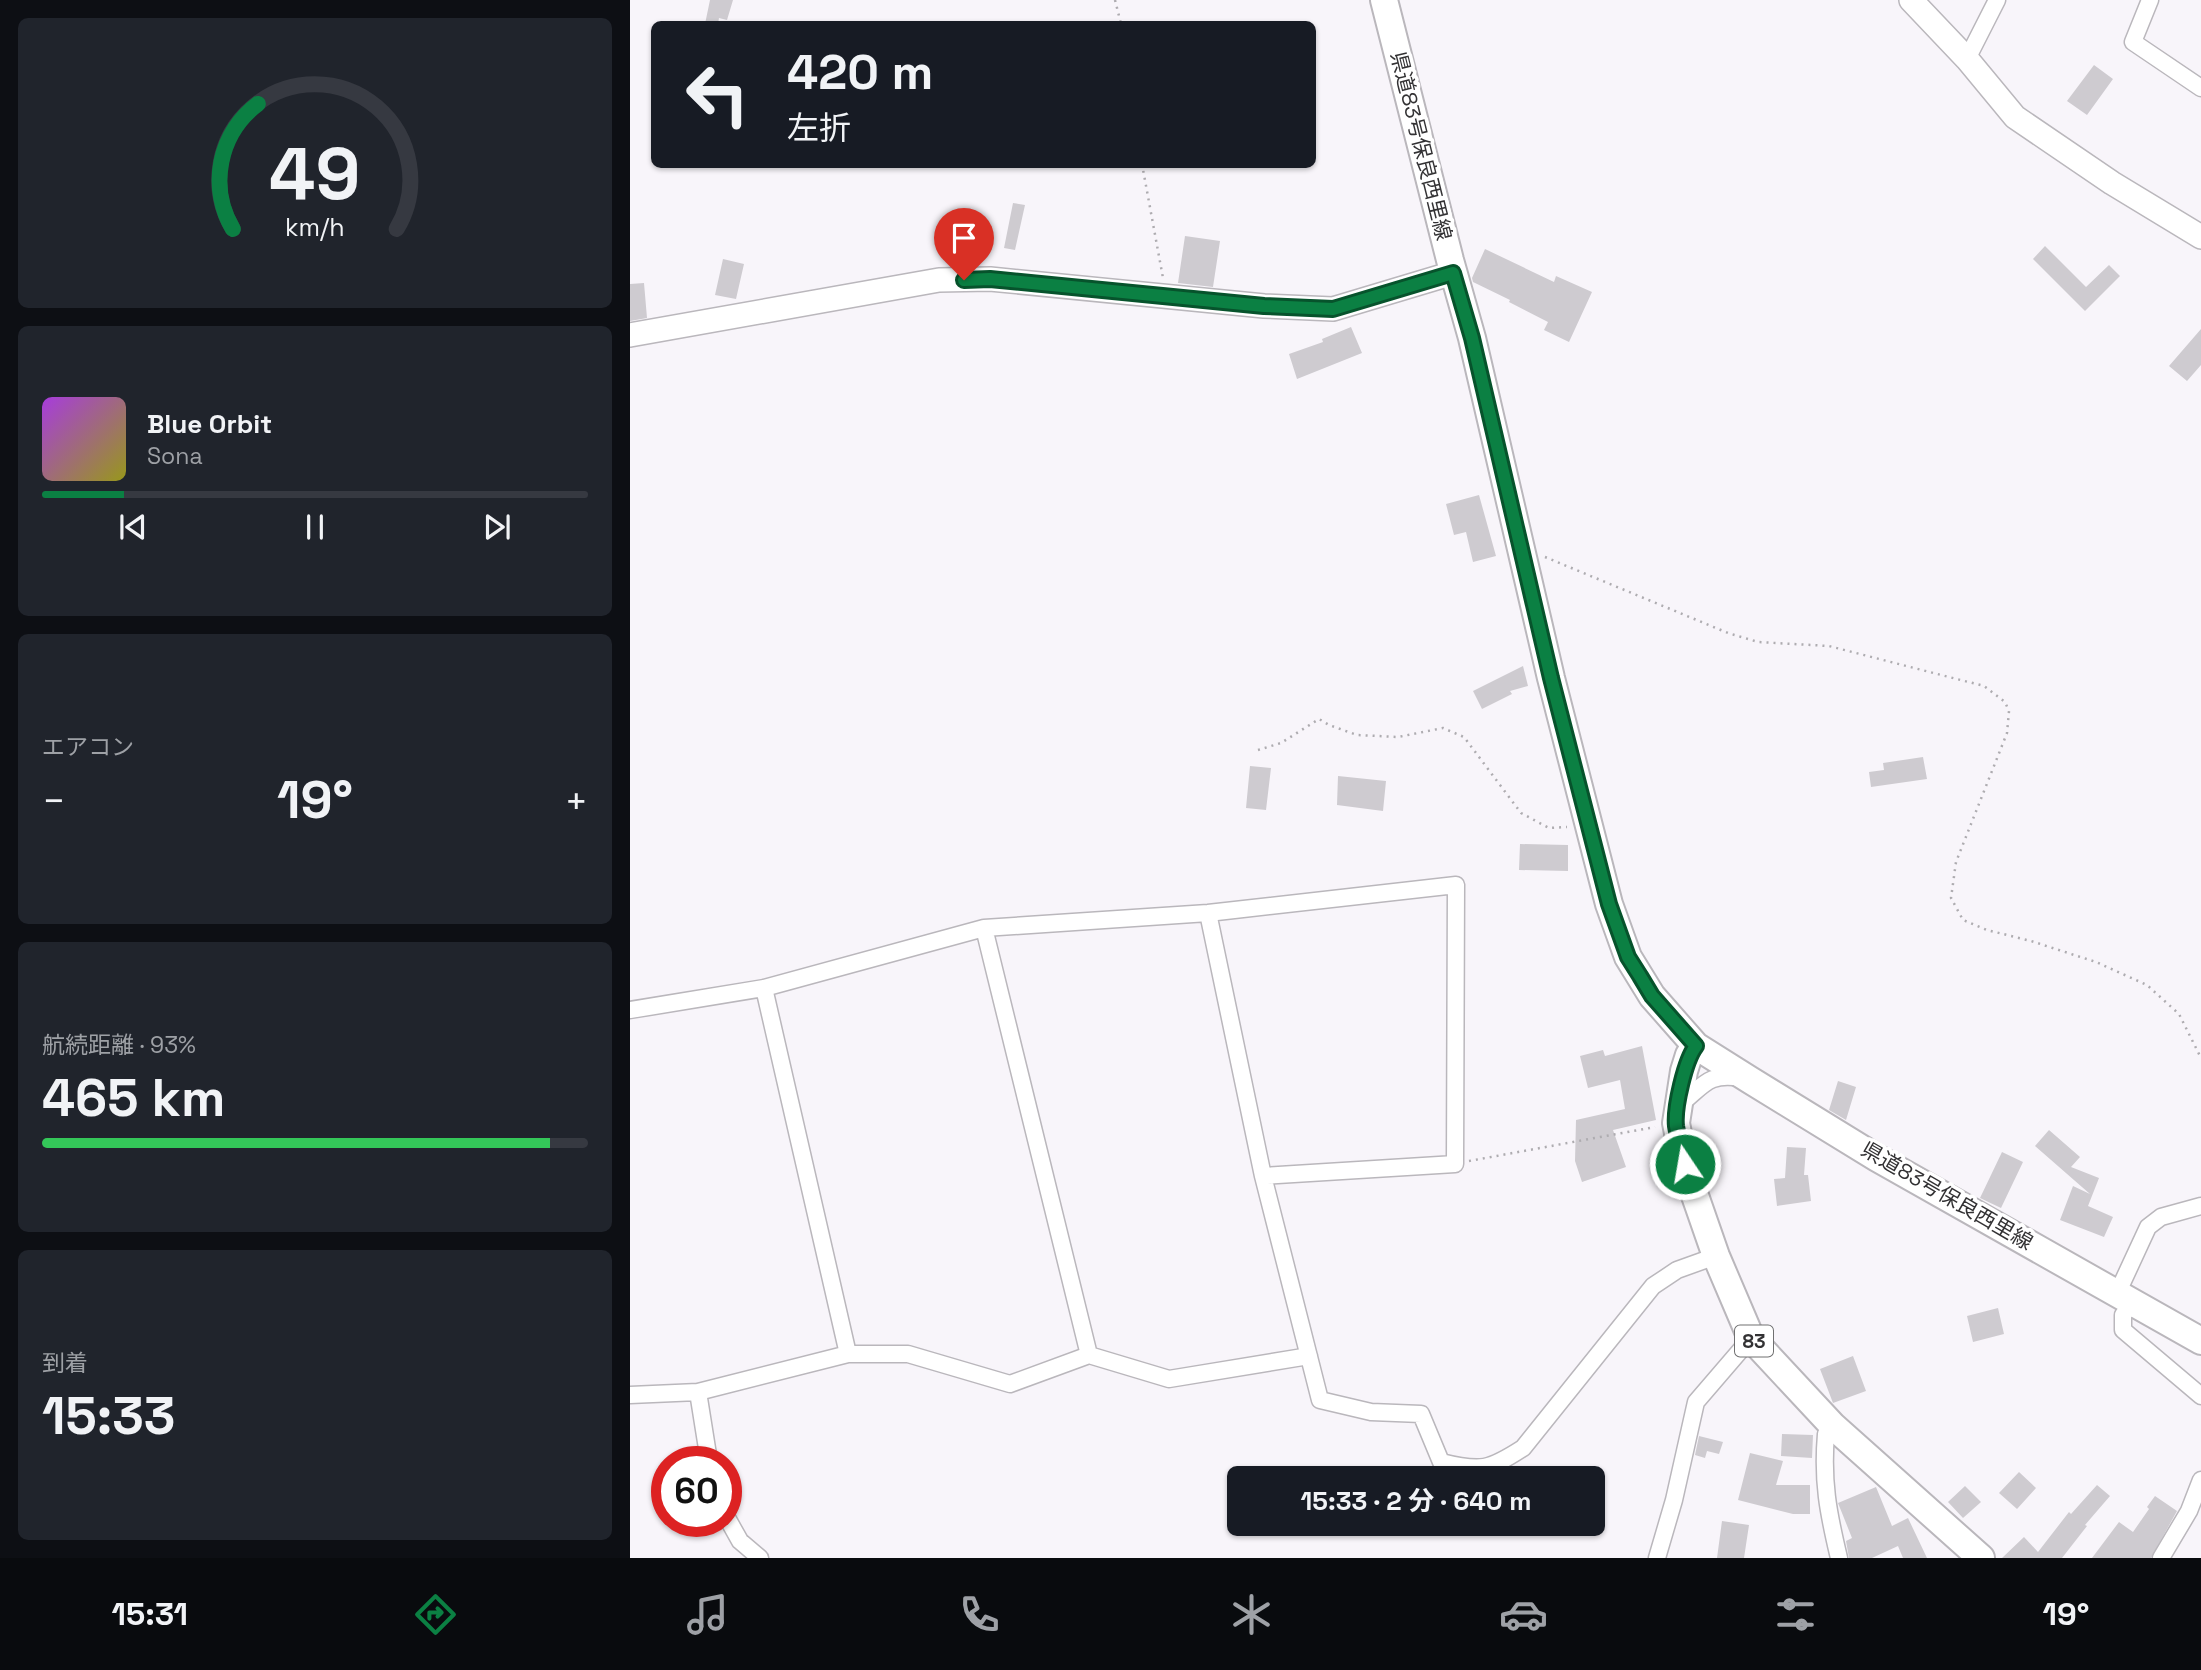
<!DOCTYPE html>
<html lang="ja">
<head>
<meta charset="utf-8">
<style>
  :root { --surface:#171b24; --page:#20242c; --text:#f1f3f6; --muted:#9ea1a6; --line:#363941; --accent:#0b8043 }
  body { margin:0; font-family:"Space Grotesk","Noto Sans JP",sans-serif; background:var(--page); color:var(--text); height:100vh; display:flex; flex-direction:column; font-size:26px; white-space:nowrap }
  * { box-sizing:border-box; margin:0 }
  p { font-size:23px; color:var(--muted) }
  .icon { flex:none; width:38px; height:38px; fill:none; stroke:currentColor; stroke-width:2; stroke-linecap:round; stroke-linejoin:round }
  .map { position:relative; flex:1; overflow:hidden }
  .side { display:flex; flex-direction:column; gap:18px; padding:18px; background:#0d0f14; width:630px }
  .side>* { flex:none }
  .hud { position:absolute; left:21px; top:21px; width:665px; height:147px; border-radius:10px; box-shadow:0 2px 5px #0004; background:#171b24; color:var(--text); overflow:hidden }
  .speed { position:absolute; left:21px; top:1446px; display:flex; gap:14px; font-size:35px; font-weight:700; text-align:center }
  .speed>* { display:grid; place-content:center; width:91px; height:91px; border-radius:50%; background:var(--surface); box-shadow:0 2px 5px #0004; line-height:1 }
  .speed .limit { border:10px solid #d22; background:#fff; color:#111 }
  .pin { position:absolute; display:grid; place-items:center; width:60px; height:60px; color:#fff; margin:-72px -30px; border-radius:50% 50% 50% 0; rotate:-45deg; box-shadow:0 0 7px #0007 }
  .pin .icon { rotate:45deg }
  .me { position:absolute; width:77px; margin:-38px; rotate:348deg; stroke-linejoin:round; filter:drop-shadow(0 0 5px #0008) }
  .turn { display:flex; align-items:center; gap:24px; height:147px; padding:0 21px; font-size:32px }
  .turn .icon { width:91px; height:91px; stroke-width:2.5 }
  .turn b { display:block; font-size:49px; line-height:60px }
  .big { font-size:52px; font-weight:700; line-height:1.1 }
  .side .card { flex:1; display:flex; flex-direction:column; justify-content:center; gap:10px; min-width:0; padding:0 24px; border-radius:10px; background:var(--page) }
  .side .dial { align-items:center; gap:0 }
  .dial svg { height:182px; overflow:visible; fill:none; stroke:var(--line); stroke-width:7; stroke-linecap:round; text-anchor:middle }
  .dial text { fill:var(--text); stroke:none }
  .song { display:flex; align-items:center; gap:21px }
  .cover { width:84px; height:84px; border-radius:10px; background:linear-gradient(135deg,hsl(280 70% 55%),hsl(60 70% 35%)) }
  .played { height:7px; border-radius:4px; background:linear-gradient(90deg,var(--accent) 15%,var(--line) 15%) }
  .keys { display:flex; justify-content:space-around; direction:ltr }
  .heat { display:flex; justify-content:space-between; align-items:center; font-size:38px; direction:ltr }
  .charge { height:10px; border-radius:5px; background:linear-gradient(90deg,#34c759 93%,var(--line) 0) }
  .trip { position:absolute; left:597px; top:1466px; width:378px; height:70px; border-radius:10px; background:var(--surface); box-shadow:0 2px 5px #0004; font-weight:700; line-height:70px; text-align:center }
  .tabs { display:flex; height:112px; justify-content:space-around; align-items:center; background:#090b0e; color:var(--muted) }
  .tabs .icon { width:49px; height:49px }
  .tabs .selected { color:var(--accent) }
  .tabs b { font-size:32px; color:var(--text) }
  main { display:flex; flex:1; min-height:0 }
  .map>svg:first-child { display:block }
  .building { fill:#cecbd0 }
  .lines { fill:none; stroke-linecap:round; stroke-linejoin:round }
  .street-casing { stroke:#bab7bc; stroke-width:19 }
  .secondary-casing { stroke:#bab7bc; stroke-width:26 }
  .primary-casing { stroke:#bab7bc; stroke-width:30 }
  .path { stroke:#aeacb0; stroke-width:2.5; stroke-dasharray:2 5; stroke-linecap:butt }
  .street { stroke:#fff; stroke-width:16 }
  .secondary { stroke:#fff; stroke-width:23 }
  .primary { stroke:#fff; stroke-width:26 }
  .route-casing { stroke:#07532c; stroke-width:18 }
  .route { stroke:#0b8043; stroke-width:12 }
  .labels { text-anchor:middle; stroke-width:7; stroke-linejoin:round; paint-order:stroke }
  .shield { fill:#fff; stroke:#707071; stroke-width:2 }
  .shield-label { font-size:19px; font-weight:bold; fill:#333234 }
  .street-label { font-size:21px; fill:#333234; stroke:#fff }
</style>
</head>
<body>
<main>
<section class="side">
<div class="card dial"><svg viewBox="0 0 100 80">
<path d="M14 69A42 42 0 1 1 86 69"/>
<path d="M14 69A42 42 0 0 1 25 14" stroke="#0b8043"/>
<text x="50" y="56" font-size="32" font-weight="700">49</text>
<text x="50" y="72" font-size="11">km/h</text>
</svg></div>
<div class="card">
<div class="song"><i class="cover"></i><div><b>Blue Orbit</b><p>Sona</p></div></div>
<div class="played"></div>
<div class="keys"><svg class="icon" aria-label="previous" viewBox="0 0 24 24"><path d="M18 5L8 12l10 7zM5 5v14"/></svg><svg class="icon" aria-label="pause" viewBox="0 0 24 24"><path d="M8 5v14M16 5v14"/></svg><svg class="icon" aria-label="next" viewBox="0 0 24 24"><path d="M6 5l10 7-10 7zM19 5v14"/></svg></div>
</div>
<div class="card"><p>エアコン</p>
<div class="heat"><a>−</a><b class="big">19°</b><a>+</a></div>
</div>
<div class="card"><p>航続距離 · 93%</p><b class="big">465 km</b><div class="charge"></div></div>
<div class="card"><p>到着</p><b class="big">15:33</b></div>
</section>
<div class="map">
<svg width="1571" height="1558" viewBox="0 0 1571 1558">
  <rect width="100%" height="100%" fill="#f8f5fa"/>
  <!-- building -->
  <path class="building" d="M80 0H103L97 20 89 18 88 24H75Z
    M1464 65 1483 79 1457 115 1437 101Z
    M383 203 395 205 385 250 374 248Z
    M555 236 590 241 583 287 548 283Z
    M1415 246 1456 287 1479 265 1490 276 1455 311 1403 259Z
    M855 249 924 282 926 276 962 292 939 342 914 330 918 322 879 302 880 300 843 282 842 278Z
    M93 259 114 264 106 299 85 295Z
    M14 283 17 318 0 321V284Z
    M721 327 732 353 667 379 659 354 693 342 692 339Z
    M1571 329V365L1557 381 1539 366Z
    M849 495 866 556 843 562 836 532 824 535 816 504Z
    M893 666 898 686 880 691 882 694 852 709 843 691Z
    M1293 757 1297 779 1241 787 1239 772 1254 770 1253 763Z
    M620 766 641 768 636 810 616 808Z
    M708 776 756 781 753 811 707 805Z
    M890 844 938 845V871L889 870Z
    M1012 1046 1026 1120 983 1130 996 1167 952 1182 945 1161 946 1120 995 1109 990 1080 958 1088 950 1056 973 1050 975 1056Z
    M1208 1081 1226 1087 1216 1120 1199 1110Z
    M1419 1130 1450 1157 1441 1167 1469 1178 1458 1206 1483 1217 1474 1237 1430 1220 1443 1186 1460 1194 1405 1146Z
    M1157 1147 1176 1148 1174 1175H1178L1181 1201 1147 1206 1144 1179 1155 1178Z
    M1372 1152 1393 1162 1371 1208 1350 1198Z
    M1368 1308 1374 1334 1343 1342 1337 1316Z
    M1223 1356 1236 1391 1203 1403 1190 1369Z
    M1152 1434 1183 1435 1182 1458 1151 1456Z
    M1069 1436 1093 1442 1089 1454 1077 1451 1075 1458 1065 1455Z
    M1120 1453 1153 1461 1146 1485H1180V1514H1163L1108 1500Z
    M1389 1472 1406 1488 1387 1509 1369 1493Z
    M1467 1485 1480 1496 1455 1525 1457 1526 1432 1558H1372L1394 1537 1408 1552 1439 1512 1441 1514Z
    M1335 1486 1351 1502 1333 1518 1318 1502Z
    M1246 1487 1262 1526 1278 1518 1297 1558H1273L1268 1546 1242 1558H1219L1216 1541 1222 1538 1208 1503Z
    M1525 1496 1547 1511 1521 1558H1462L1489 1522 1503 1532 1519 1509 1517 1507Z
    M1092 1521 1119 1525 1114 1558H1087Z"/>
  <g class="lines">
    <defs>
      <path id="street" d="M1520 0 1503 42 1571 88
        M1337 59 1367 0
        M578 913 633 1176 690 1400 741 1412 791 1414 811 1462C851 1472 859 1470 893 1448L1023 1286 1047 1270 1086 1256
        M354 928 459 1355
        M134 988 218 1354
        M0 1010 134 988 354 928 578 913 826 885 825 1164 633 1176
        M1049 1105C1073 1087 1077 1072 1111 1078
        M1487 1294 1518 1227 1531 1217 1571 1206
        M1502 1302 1493 1315V1330L1571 1396
        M68 1392 218 1354H278L380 1384 459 1355 539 1379 679 1356
        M0 1395 68 1392 79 1461
        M1203 1426 1196 1434C1192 1481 1198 1512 1209 1558
        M96 1516 110 1541 130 1558
        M1027 1558 1044 1500 1066 1402 1121 1338
        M1531 1558 1559 1511 1571 1480"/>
      <path id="secondary" d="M1281 0 1337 59 1385 117 1482 183 1571 237
        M0 335 309 280 360 279 634 306 703 309 823 273"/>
      <path id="primary" d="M754 0 820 260 842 338 921 678 979 904 998 957 1022 996 1066 1046 1120 1080 1247 1158 1571 1341
        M1066 1046 1059 1055 1054 1071 1046 1123 1054 1164 1086 1256 1121 1338 1203 1426 1351 1558"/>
    </defs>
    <!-- street casing -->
    <use href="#street" class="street-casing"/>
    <!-- secondary casing -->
    <use href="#secondary" class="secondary-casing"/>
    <!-- primary casing -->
    <use href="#primary" class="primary-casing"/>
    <!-- path -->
    <path class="path" d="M485 0 491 24
      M512 164 533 278
      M915 557 1098 633 1128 642 1199 646 1354 686 1375 702 1379 711 1377 733 1326 862 1321 898 1333 920 1357 930 1401 941 1466 962 1517 985 1549 1014 1571 1058
      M628 750 651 743 689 719 699 725 727 735 768 737 813 728 834 737 891 813 919 828 937 827
      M839 1161 1025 1127"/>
    <!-- street -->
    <use href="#street" class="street"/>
    <!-- secondary -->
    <use href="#secondary" class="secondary"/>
    <!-- primary -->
    <use href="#primary" class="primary"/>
  </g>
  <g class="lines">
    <defs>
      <path id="route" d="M334 280 360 279 634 306 703 309 823 273 842 338 921 678 979 904 998 957 1010 976 1022 996 1066 1046C1055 1060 1044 1108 1046 1126 1048 1139 1052 1151 1055 1164"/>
    </defs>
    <!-- route casing -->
    <use href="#route" class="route-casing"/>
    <!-- route -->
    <use href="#route" class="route"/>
  </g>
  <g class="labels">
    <!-- shield labels -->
    <rect class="shield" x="1105" y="1325.5" width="38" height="31" rx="5"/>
    <g class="shield-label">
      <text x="1124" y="1348">83</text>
    </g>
    <!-- street labels -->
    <g class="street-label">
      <text transform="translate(791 146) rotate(76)" y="7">県道83号保良西里線</text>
      <text transform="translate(1317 1196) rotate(30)" y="7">県道83号保良西里線</text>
    </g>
  </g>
</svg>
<div class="speed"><div class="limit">60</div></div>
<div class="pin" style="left:334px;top:280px;background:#d93025"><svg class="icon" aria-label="arrive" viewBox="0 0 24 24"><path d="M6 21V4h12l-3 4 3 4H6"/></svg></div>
<svg class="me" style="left:1055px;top:1164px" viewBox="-20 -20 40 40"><circle r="17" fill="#0b8043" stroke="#fff" stroke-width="3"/><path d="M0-11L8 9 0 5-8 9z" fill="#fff"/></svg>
<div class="trip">15:33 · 2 分 · 640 m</div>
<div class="hud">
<div class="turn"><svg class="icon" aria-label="left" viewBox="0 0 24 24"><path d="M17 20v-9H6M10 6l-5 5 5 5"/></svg><div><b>420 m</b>左折</div></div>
</div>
</div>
</main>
<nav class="tabs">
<b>15:31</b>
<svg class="icon selected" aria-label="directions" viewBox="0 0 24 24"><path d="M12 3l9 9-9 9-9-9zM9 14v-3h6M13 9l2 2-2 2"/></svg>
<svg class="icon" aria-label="music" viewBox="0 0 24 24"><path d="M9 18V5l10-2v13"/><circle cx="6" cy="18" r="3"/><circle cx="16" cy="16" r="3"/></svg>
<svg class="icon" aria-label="phone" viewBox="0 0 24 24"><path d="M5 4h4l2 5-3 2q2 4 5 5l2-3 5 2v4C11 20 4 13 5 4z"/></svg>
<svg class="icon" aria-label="climate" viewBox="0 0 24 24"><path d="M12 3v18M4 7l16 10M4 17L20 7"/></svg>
<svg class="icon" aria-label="car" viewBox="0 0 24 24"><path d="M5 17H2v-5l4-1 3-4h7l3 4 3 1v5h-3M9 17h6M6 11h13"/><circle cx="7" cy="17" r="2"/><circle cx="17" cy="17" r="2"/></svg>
<svg class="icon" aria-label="filters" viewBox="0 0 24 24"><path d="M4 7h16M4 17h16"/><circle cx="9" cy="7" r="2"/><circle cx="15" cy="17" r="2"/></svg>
<b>19°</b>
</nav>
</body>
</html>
